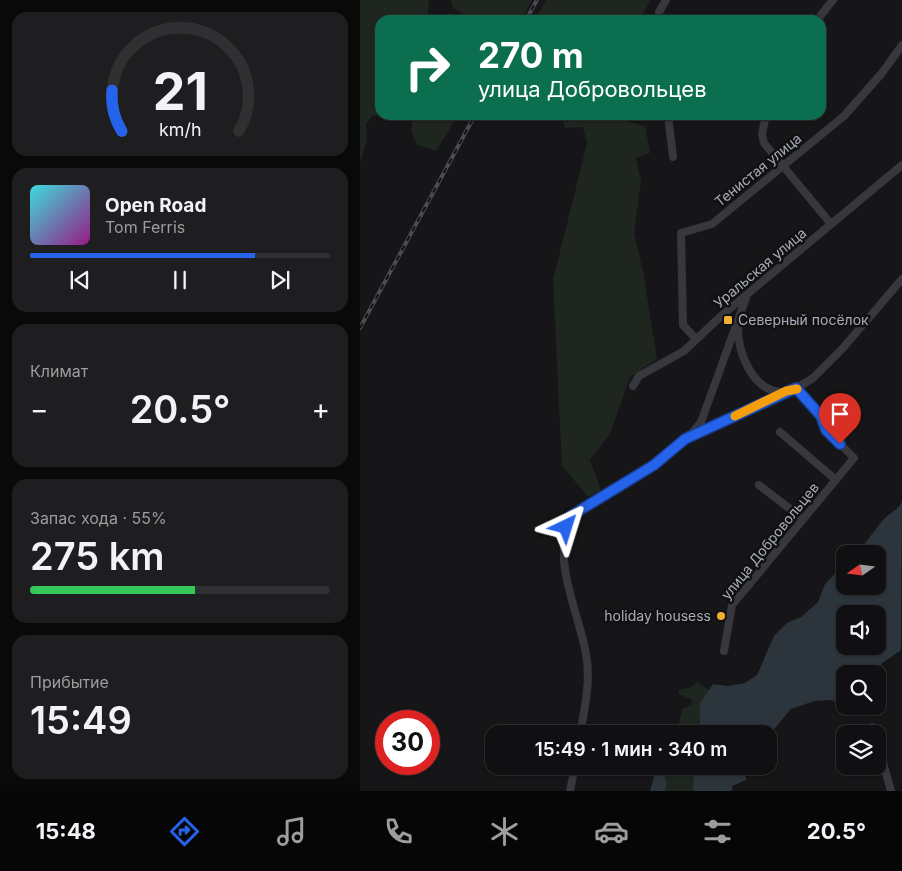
<!DOCTYPE html>
<html lang="ru">
<head>
<meta charset="utf-8">
<style>
  :root { --surface:#101012; --page:#1e1e20; --text:#f1f3f6; --muted:#9c9d9f; --line:#303032; --accent:#2563eb }
  body { margin:0; font-family:Inter,sans-serif; background:var(--page); color:var(--text); height:100vh; display:flex; flex-direction:column; font-size:19px; white-space:nowrap }
  * { box-sizing:border-box; margin:0 }
  p { font-size:16px; color:var(--muted) }
  .icon { flex:none; width:28px; height:28px; fill:none; stroke:currentColor; stroke-width:2; stroke-linecap:round; stroke-linejoin:round }
  .map { position:relative; flex:1; overflow:hidden }
  .panel { display:flex; flex-direction:column; gap:12px; padding:12px; background:#09090a; width:360px }
  .panel>* { flex:none }
  .guide { position:absolute; left:15px; top:15px; width:451px; height:105px; border-radius:15px; box-shadow:0 1px 4px #0004,0 0 0 1px var(--line); background:#0b6e4f; color:#fff; overflow:hidden }
  .needle { width:32px; rotate:256deg }
  .controls { position:absolute; left:476px; top:545px; display:grid; gap:10px }
  .controls a { display:grid; place-items:center; width:50px; height:50px; border-radius:10px; background:var(--surface); box-shadow:0 1px 4px #0004,0 0 0 1px var(--line); font-size:25px }
  .speed { position:absolute; left:15px; top:710px; display:flex; gap:10px; font-size:25px; font-weight:700; text-align:center }
  .speed>* { display:grid; place-content:center; width:65px; height:65px; border-radius:50%; background:var(--surface); box-shadow:0 1px 4px #0004,0 0 0 1px var(--line); line-height:1 }
  .speed .limit { border:8px solid #d22; background:#fff; color:#111 }
  .pin { position:absolute; display:grid; place-items:center; width:42px; height:42px; color:#fff; margin:-51px -21px; border-radius:50% 50% 50% 0; rotate:-45deg; box-shadow:0 0 5px #0007 }
  .pin .icon { rotate:45deg }
  .me { position:absolute; width:55px; margin:-28px; rotate:41deg; stroke-linejoin:round; filter:drop-shadow(0 0 4px #0008) }
  .turn { display:flex; align-items:center; gap:18px; height:105px; padding:0 20px; font-size:22px }
  .turn .icon { width:65px; height:65px; stroke-width:2.5 }
  .turn b { display:block; font-size:35px; line-height:42px }
  .big { font-size:38px; font-weight:600; line-height:1.1 }
  .panel .widget { flex:1; display:flex; flex-direction:column; justify-content:center; gap:8px; min-width:0; padding:0 18px; border-radius:15px; background:var(--page) }
  .panel .dial { align-items:center; gap:0 }
  .dial svg { height:130px; overflow:visible; fill:none; stroke:var(--line); stroke-width:7; stroke-linecap:round; text-anchor:middle }
  .dial text { fill:var(--text); stroke:none }
  .song { display:flex; align-items:center; gap:15px }
  .cover { width:60px; height:60px; border-radius:8px; background:linear-gradient(135deg,hsl(180 70% 55%),hsl(310 70% 35%)) }
  .played { height:5px; border-radius:2px; background:linear-gradient(90deg,var(--accent) 75%,var(--line) 75%) }
  .keys { display:flex; justify-content:space-around; direction:ltr }
  .heat { display:flex; justify-content:space-between; align-items:center; font-size:28px; direction:ltr }
  .charge { height:8px; border-radius:4px; background:linear-gradient(90deg,#34c759 55%,var(--line) 0) }
  .trip { position:absolute; left:125px; top:725px; width:292px; height:50px; border-radius:15px; background:var(--surface); box-shadow:0 1px 4px #0004,0 0 0 1px var(--line); font-weight:600; line-height:50px; text-align:center }
  .dock { display:flex; height:80px; justify-content:space-around; align-items:center; background:#060607; color:var(--muted) }
  .dock .icon { width:35px; height:35px }
  .dock .current { color:var(--accent) }
  .dock b { font-size:22px; color:var(--text) }
  main { display:flex; flex:1; min-height:0 }
  .map>svg:first-child { display:block }
  .green { fill:#1e261f }
  .water { fill:#2c353c; fill-rule:evenodd }
  .lines { fill:none; stroke-linecap:round; stroke-linejoin:round }
  .street { stroke:#37383d; stroke-width:8 }
  .rail-casing { stroke:#4a4c52; stroke-width:4 }
  .rail { stroke:#111113; stroke-width:2; stroke-dasharray:5.5; stroke-linecap:butt }
  .route-casing { stroke:#184099; stroke-width:12 }
  .route { stroke:#2563eb; stroke-width:9 }
  .slow { stroke:#f59e0b; stroke-width:9 }
  .poi-dot { fill:#f2b134; stroke:#111113; stroke-width:2 }
  .labels { text-anchor:middle; stroke-width:5; stroke-linejoin:round; paint-order:stroke }
  .street-label { font-size:14px; fill:#a8adb8; stroke:#111113 }
  .poi-label { font-size:14px; fill:#a8adb8; stroke:#111113; text-anchor:start }
</style>
</head>
<body>
<main>
<section class="panel">
<div class="widget dial"><svg viewBox="0 0 100 80">
<path d="M14 69A42 42 0 1 1 86 69"/>
<path d="M14 69A42 42 0 0 1 8 44" stroke="#2563eb"/>
<text x="50" y="56" font-size="32" font-weight="700">21</text>
<text x="50" y="72" font-size="11">km/h</text>
</svg></div>
<div class="widget">
<div class="song"><i class="cover"></i><div><b>Open Road</b><p>Tom Ferris</p></div></div>
<div class="played"></div>
<div class="keys"><svg class="icon" aria-label="previous" viewBox="0 0 24 24"><path d="M18 5L8 12l10 7zM5 5v14"/></svg><svg class="icon" aria-label="pause" viewBox="0 0 24 24"><path d="M8 5v14M16 5v14"/></svg><svg class="icon" aria-label="next" viewBox="0 0 24 24"><path d="M6 5l10 7-10 7zM19 5v14"/></svg></div>
</div>
<div class="widget"><p>Климат</p>
<div class="heat"><a>−</a><b class="big">20.5°</b><a>+</a></div>
</div>
<div class="widget"><p>Запас хода · 55%</p><b class="big">275 km</b><div class="charge"></div></div>
<div class="widget"><p>Прибытие</p><b class="big">15:49</b></div>
</section>
<div class="map">
<svg width="542" height="791" viewBox="0 0 542 791">
  <rect width="100%" height="100%" fill="#161618"/>
  <!-- green -->
  <path class="green" d="M0 0H69L68 20H20V115L12 116 6 124 7 139 0 164Z
    M91 0H172L162 20H113L93 8Z
    M186 0H291L279 20H175Z
    M53 115H98L76 151 57 145 51 131Z
    M201 115H262L263 120 285 126 290 153 276 158 281 181 274 233 283 271 297 359 270 377 250 434 230 460 241 490 228 497 202 466 193 280 227 143 223 127 205 128Z
    M337 682 350 691 340 703V734H316L323 708 331 706 332 700 319 694V690L331 687Z
    M310 766H334L333 791H305L307 783 304 775 305 768Z"/>
  <!-- water -->
  <path class="water" d="M542 501 541 650 521 664 517 674H485V705L471 700 454 701 431 709 409 735 340 734V703L353 684 368 686 385 683 397 675 414 636 427 623 441 617 458 602 465 584 485 564V586H518V554H496C507 543 515 528 526 517 532 511 539 510 542 501ZM485 614H518V646H485Z
    M300 766H310L305 768 304 775 307 783 305 791H290L296 770Z
    M334 766H391L385 769 386 780 372 786V791H333Z"/>
  <g class="lines">
    <!-- street -->
    <path class="street" d="M299 12 306 0
      M457 20 473 0
      M308 115 313 157
      M406 115 402 134 404 143 471 224
      M378 326C377 352 393 393 424 392
      M336 339 323 325 321 233 352 224 484 116 522 73 542 45
      M273 386 279 376 324 351 361 316 542 165
      M420 432 476 480
      M332 433 341 422 386 298
      M399 485 443 519
      M364 651 372 605 494 458 466 430 461 416 436 388
      M512 727 514 734
      M220 734C225 707 231 680 226 654 218 608 190 560 212 515L294 465 325 439 440 386 453 378 483 348 542 279
      M518 745 531 791
      M210 791 215 766"/>
    <defs>
      <path id="rail" d="M166 20 177 0
        M0 328 115 115"/>
    </defs>
    <!-- rail casing -->
    <use href="#rail" class="rail-casing"/>
    <!-- rail -->
    <use href="#rail" class="rail"/>
  </g>
  <g class="lines">
    <defs>
      <path id="route" d="M206 527 212 515 294 465 325 439 436 388 461 416 466 430 480 444"/>
    </defs>
    <!-- route casing -->
    <use href="#route" class="route-casing"/>
    <!-- route -->
    <use href="#route" class="route"/>
    <!-- slow -->
    <path class="slow" d="M375 416 426 391 437 389"/>
  </g>
  <!-- markers -->
  <g class="poi-dot">
    <rect x="363" y="315" width="10" height="10" rx="2.5"/>
    <circle cx="361" cy="616" r="5"/>
  </g>
  <g class="labels">
    <!-- street labels -->
    <g class="street-label">
      <text transform="translate(398 170) rotate(-39)" y="5">Тенистая улица</text>
      <text transform="translate(400 268) rotate(-40)" y="5">Уральская улица</text>
      <text transform="translate(410 541) rotate(-51)" y="5">улица Добровольцев</text>
    </g>
    <!-- poi labels -->
    <g class="poi-label">
      <text x="378" y="325">Северный посёлок</text>
      <text x="351" y="621" text-anchor="end">holiday housess</text>
    </g>
  </g>
</svg>
<div class="controls">
<a><svg class="needle" viewBox="-14 -14 28 28"><path d="M0-13l5 13h-10z" fill="#e53935"/><path d="M0 13l5-13h-10z" fill="#9c9d9f"/></svg></a>
<a><svg class="icon" aria-label="sound" viewBox="0 0 24 24"><path d="M4 9h4l5-4v14l-5-4H4zM17 9q2 3 0 6"/></svg></a>
<a><svg class="icon" aria-label="search" viewBox="0 0 24 24"><circle cx="10" cy="10" r="6"/><path d="M15 15l6 6"/></svg></a>
<a><svg class="icon" aria-label="layers" viewBox="0 0 24 24"><path d="M12 4l9 5-9 5-9-5zM3 14l9 5 9-5"/></svg></a>
</div>
<div class="speed"><div class="limit">30</div></div>
<div class="pin" style="left:480px;top:444px;background:#d93025"><svg class="icon" aria-label="arrive" viewBox="0 0 24 24"><path d="M6 21V4h12l-3 4 3 4H6"/></svg></div>
<svg class="me" style="left:206px;top:527px" viewBox="-20 -20 40 40"><path d="M0-17L14 15 0 8-14 15z" fill="#2563eb" stroke="#fff" stroke-width="4"/></svg>
<div class="trip">15:49 · 1 мин · 340 m</div>
<div class="guide">
<div class="turn"><svg class="icon" aria-label="right" viewBox="0 0 24 24"><path d="M7 20v-9h11M14 6l5 5-5 5"/></svg><div><b>270 m</b>улица Добровольцев</div></div>
</div>
</div>
</main>
<nav class="dock">
<b>15:48</b>
<svg class="icon current" aria-label="directions" viewBox="0 0 24 24"><path d="M12 3l9 9-9 9-9-9zM9 14v-3h6M13 9l2 2-2 2"/></svg>
<svg class="icon" aria-label="music" viewBox="0 0 24 24"><path d="M9 18V5l10-2v13"/><circle cx="6" cy="18" r="3"/><circle cx="16" cy="16" r="3"/></svg>
<svg class="icon" aria-label="phone" viewBox="0 0 24 24"><path d="M5 4h4l2 5-3 2q2 4 5 5l2-3 5 2v4C11 20 4 13 5 4z"/></svg>
<svg class="icon" aria-label="climate" viewBox="0 0 24 24"><path d="M12 3v18M4 7l16 10M4 17L20 7"/></svg>
<svg class="icon" aria-label="car" viewBox="0 0 24 24"><path d="M5 17H2v-5l4-1 3-4h7l3 4 3 1v5h-3M9 17h6M6 11h13"/><circle cx="7" cy="17" r="2"/><circle cx="17" cy="17" r="2"/></svg>
<svg class="icon" aria-label="filters" viewBox="0 0 24 24"><path d="M4 7h16M4 17h16"/><circle cx="9" cy="7" r="2"/><circle cx="15" cy="17" r="2"/></svg>
<b>20.5°</b>
</nav>
</body>
</html>
